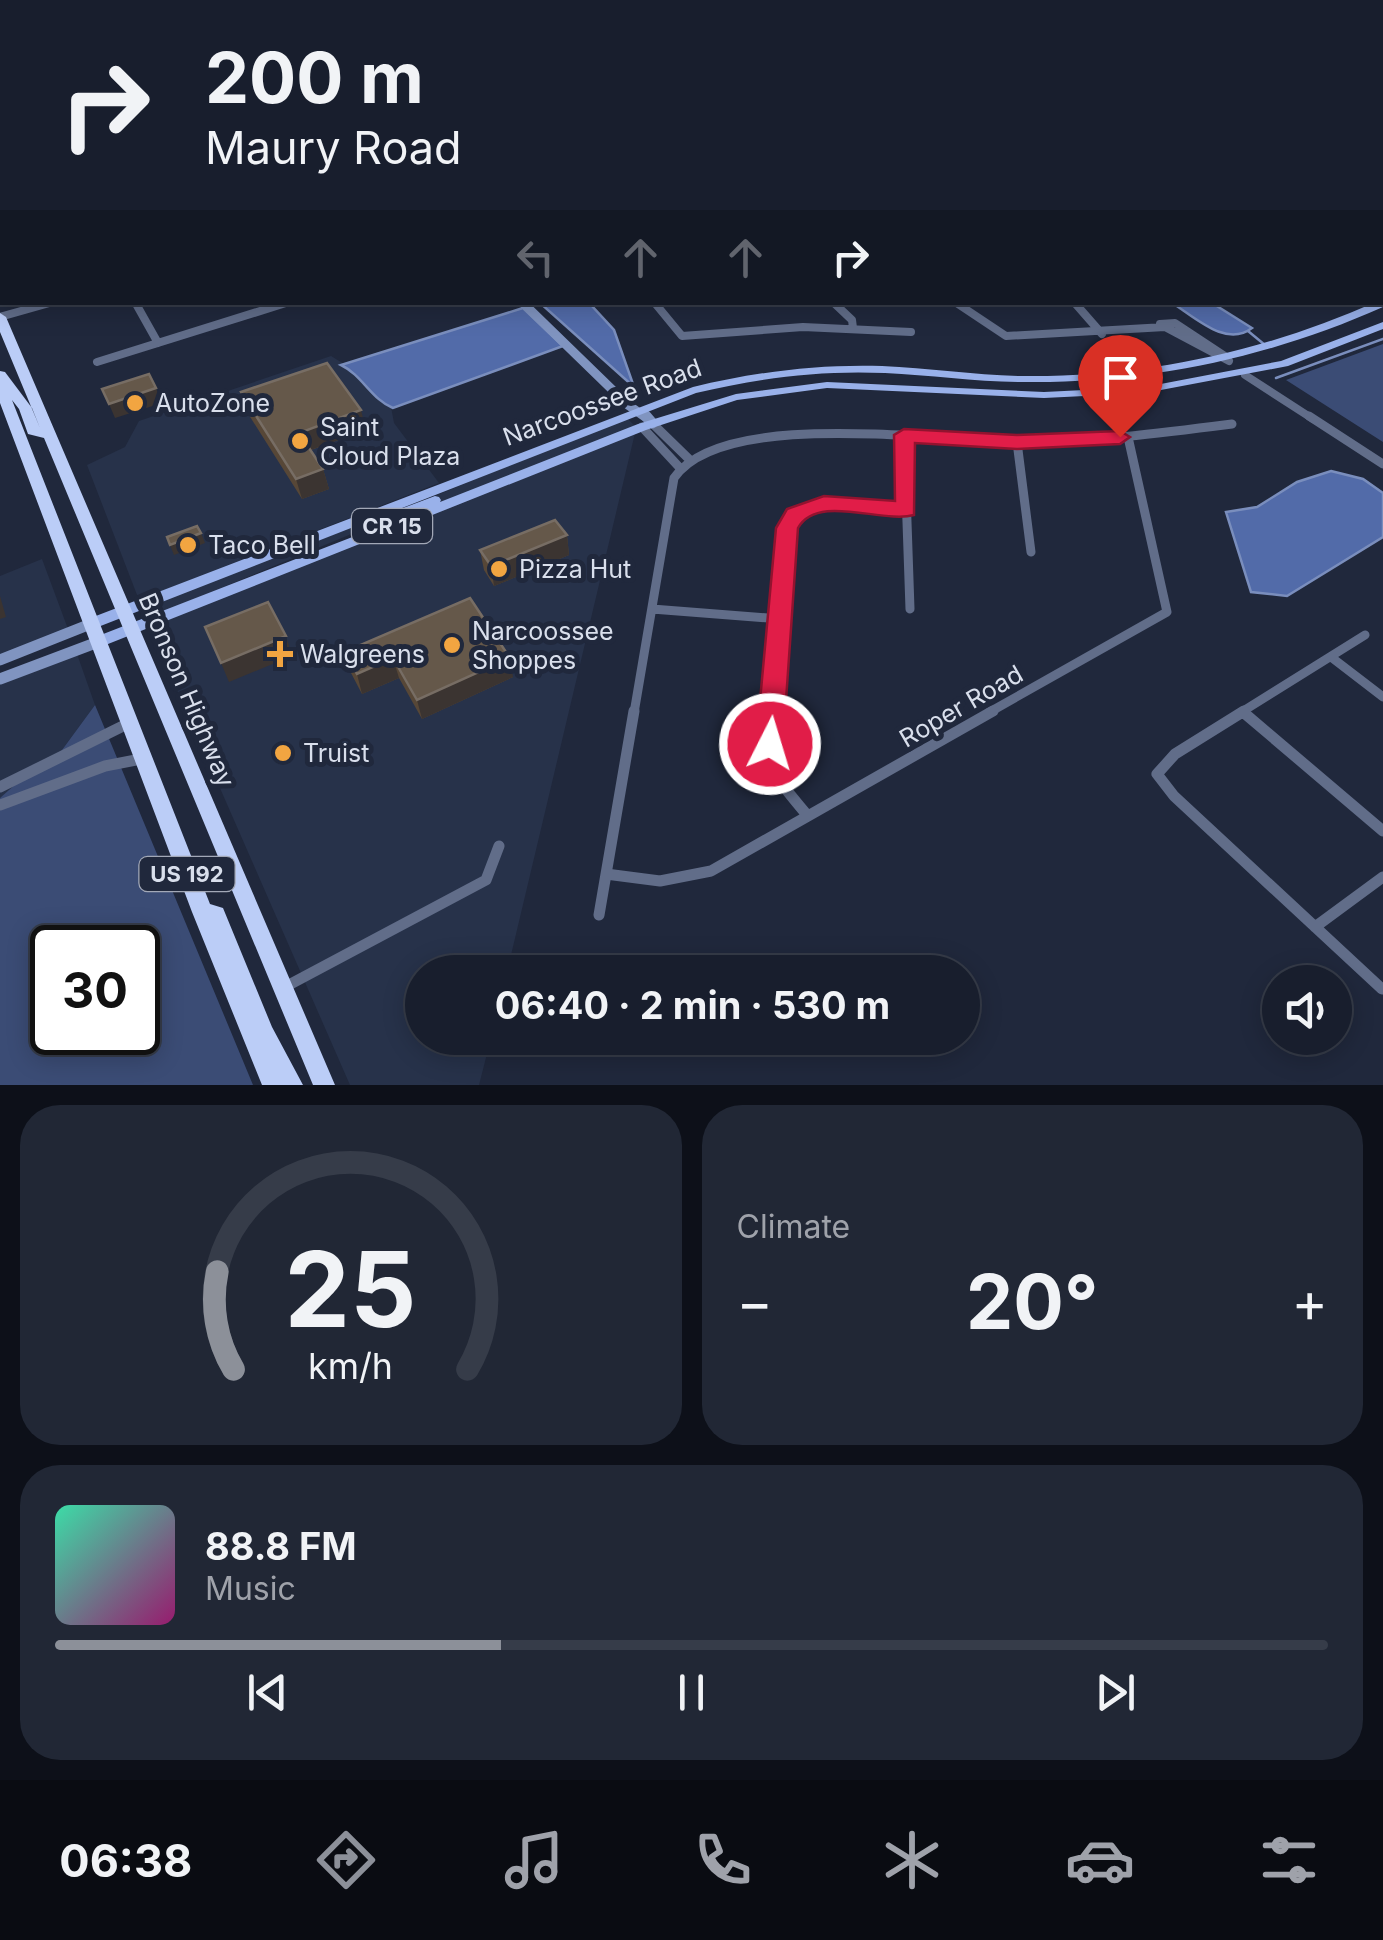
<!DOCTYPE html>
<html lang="en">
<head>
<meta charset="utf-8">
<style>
  :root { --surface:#181e2d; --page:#212735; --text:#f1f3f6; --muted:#9fa2aa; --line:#363c49; --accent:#8c9099 }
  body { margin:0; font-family:Inter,sans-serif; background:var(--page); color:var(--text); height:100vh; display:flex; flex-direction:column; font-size:38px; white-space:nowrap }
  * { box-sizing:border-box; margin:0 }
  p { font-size:32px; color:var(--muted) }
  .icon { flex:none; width:55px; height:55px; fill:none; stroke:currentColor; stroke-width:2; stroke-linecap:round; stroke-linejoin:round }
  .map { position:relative; height:1085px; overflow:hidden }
  .details { display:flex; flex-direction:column; gap:20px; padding:20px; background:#0d1019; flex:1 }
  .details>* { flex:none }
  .top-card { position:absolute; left:0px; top:0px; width:1385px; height:305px; box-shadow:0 5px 25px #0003,0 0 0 2px var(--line); background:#181e2d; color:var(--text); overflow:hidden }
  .tools { position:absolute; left:1262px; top:965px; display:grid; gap:20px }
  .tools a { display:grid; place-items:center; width:90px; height:90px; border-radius:50%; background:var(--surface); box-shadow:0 5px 25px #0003,0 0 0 2px var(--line); font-size:50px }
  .speed { position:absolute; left:30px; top:925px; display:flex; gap:20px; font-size:50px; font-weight:700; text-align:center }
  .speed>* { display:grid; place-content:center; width:130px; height:130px; border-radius:50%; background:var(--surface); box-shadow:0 5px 25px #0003,0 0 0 2px var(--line); line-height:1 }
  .speed .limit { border:5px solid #111; border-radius:15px; background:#fff; color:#111 }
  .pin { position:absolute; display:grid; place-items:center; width:85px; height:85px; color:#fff; margin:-102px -42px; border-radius:50% 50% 50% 0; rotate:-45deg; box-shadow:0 0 10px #0007 }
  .pin .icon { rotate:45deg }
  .me { position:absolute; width:110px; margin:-55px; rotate:5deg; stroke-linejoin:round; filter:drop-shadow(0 0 8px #0008) }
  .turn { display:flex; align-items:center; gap:35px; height:210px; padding:0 40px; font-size:45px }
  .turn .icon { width:130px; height:130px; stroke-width:2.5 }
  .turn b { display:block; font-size:70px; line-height:85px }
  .lanes { display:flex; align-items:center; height:95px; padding:0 40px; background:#0003; justify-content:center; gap:50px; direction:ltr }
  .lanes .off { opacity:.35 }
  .big { font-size:75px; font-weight:700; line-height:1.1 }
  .details .card { flex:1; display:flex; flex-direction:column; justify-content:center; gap:15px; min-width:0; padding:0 35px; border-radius:40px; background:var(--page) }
  .details .dial { align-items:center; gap:0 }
  .dial svg { height:260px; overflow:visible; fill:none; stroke:var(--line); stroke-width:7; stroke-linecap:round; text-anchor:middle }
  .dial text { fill:var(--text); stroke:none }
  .song { display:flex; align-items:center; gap:30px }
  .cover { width:120px; height:120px; border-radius:15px; background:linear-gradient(135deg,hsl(160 70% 55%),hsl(320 70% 35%)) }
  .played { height:10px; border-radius:5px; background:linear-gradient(90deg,var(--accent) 35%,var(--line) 35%) }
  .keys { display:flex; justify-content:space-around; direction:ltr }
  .heat { display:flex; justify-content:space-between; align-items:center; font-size:55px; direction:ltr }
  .details .tiles { flex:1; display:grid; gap:20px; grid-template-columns:1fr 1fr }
  .card:last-child { grid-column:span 2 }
  .trip { position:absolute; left:405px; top:955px; width:575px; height:100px; border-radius:50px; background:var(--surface); box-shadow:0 5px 25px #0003,0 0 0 2px var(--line); font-weight:700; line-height:100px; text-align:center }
  .tab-bar { display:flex; height:160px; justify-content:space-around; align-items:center; background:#0a0c12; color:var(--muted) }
  .tab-bar .icon { width:70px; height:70px }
  .tab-bar .current { color:var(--accent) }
  .tab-bar b { font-size:45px; color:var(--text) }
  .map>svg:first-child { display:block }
  .built { fill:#27324a }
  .green { fill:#3b4c75; fill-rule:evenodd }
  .water { fill:#526ba9; stroke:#7a8ebd; stroke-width:2.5 }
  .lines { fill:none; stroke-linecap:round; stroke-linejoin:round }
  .stream { stroke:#7a8ebd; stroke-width:2.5 }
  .street-far3 { stroke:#616d89; stroke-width:5 }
  .street-far2 { stroke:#616d89; stroke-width:8 }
  .street-far1 { stroke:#616d89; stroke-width:9 }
  .street { stroke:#616d89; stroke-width:11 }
  .secondary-far1 { stroke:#8094c0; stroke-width:9 }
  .secondary { stroke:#8094c0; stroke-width:11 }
  .primary { fill:#99b1ea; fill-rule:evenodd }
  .highway { fill:#bbcdf7; fill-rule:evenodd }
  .wall { fill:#574737 }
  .shaded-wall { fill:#3b3431 }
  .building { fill:#65584a; stroke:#776d64; stroke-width:2.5 }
  .route { fill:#e11d48; stroke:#92132f; stroke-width:2.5 }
  .poi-dot { fill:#f2a541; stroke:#20283c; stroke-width:4 }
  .labels { text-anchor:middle; stroke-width:10; stroke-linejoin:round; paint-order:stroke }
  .shield { fill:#20283c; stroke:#a2a8b7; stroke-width:2.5 }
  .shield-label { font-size:22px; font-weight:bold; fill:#d9dfec }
  .street-label { font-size:25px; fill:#d9dfec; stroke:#20283c }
  .poi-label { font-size:25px; fill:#d9dfec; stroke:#20283c; text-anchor:start }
</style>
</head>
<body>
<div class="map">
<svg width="1383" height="1085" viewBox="0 0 1383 1085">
  <rect width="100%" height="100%" fill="#20283c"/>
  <!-- built -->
  <path class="built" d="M331 356 362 375 391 407 394 423 439 483 139 600 87 465 125 447 139 421Z
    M626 417 635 426 382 527 391 514Z
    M635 433 507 972H422V1038H491L479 1085H350L149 626Z
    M359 525 349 535 146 619 141 607Z
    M42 559 68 629 0 656V576Z
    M77 654 95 705 51 765 0 798V683Z"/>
  <!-- green -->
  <path class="green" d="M1383 344V442L1286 380Z
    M95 705 253 1085H0V798L18 782 51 765ZM52 948H138V1032H52Z"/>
  <!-- water -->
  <path class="water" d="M540 303 591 305 614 330 634 387Z
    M1172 303H1212L1252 328C1226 348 1195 317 1172 303Z
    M523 308 563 346 393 408C372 400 362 375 341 365Z
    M1331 471 1363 479 1383 493V537L1287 596 1251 592 1226 512 1257 507 1297 482Z"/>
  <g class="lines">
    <!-- stream -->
    <path class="stream" d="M1248 331 1265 345
      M1276 378 1383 339"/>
    <!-- street-far3 -->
    <path class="street-far3" d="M184 2 195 0
      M280 2 291 0
      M413 2 424 0"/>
    <!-- street-far2 -->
    <path class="street-far2" d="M135 302 158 343
      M654 302 682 336 803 327 911 332
      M833 302 852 320 853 328
      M955 302 1006 336 1165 327 1229 361
      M1074 302 1102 334
      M0 317 53 302
      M1160 324 1175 323 1228 358
      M97 362 289 302
      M1245 375 1313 419"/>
    <!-- street-far1 -->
    <path class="street-far1" d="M1309 416 1383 464
      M652 423 691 461
      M642 427 680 468
      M904 435 910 609
      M1017 442 1031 552
      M652 609 781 619
      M1331 657 1383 697
      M634 713 674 478C723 407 943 442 1020 442 1091 442 1162 433 1232 424
      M773 713 787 528C813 489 866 505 906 510
      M988 713 1167 612 1128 437
      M1240 713 1365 635"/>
    <!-- street -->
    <path class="street" d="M773 711C768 769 770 771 808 816
      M1244 711 1175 754 1157 774 1174 796 1382 989
      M1243 712 1383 831
      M0 787 127 724
      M0 805 105 766 141 759
      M606 874 660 881 711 871 993 711
      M599 915 634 711
      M1315 927 1383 877
      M283 988 486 880 499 846"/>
    <!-- secondary-far1 -->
    <path class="secondary-far1" d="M522 302 628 405 648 419"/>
    <!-- secondary -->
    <path class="secondary" d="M646 416 652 423
      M0 660 93 623
      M0 679 98 642"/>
    <!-- primary -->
    <path class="primary" d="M1383 300V307C1268 358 1147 384 1021 382 976 382 930 375 885 373 821 370 759 378 696 393L98 627H88L86 623 88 619 693 387C755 372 818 364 882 366 928 368 974 375 1019 376 1143 378 1263 352 1376 302H1382Z
      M1383 322V329L1288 366 1145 393 1044 398 827 388 737 400 646 430 103 646H93L91 642 93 638 373 529 382 516 435 496 439 497 441 500 440 502 638 424 736 394 827 382 1044 392 1145 387 1281 361Z"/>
    <!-- highway -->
    <path class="highway" d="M0 313 6 317 335 1085H313L44 438 28 434 19 409 12 400 210 904 223 908 272 1027 303 1085H262L192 912 0 403V371L5 372 32 408 40 428 0 332Z"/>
  </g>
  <!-- wall -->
  <path class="wall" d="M241 392 366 430 311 450 323 469 329 489 302 499 247 412Z
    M567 535 569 555 494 586 484 570 480 550Z
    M344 652 513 677 422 719 399 678 362 694 350 671Z"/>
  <!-- shaded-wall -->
  <path class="shaded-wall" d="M156 388 162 403 115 418 109 404Z
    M361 410 366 430 305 452 299 433Z
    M323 469 329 489 302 499 296 479Z
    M201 533 205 543 174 555 170 545Z
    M567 535 569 555 494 586 491 566Z
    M0 596 6 617 0 619Z
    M286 636 292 656 229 682 221 663Z
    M393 658 399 678 362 694 357 674Z
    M510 658 513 677 422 719 417 700Z"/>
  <!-- building -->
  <path class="building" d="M327 363 361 410 299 433 323 469 296 479 241 392Z
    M149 374 156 388 109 404 102 389Z
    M555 520 567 535 491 566 480 550Z
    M197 526 201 533 170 545 167 537Z
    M470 598 510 658 417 700 393 658 357 674 344 652Z
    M268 602 286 636 221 663 205 627Z"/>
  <!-- route -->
  <path class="route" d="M904 429 1017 435 1120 431 1130 437 1120 444 1017 449 915 443 914 515C882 524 818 493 798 528L783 744 770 755 760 752 756 744 776 528 787 509 824 496 895 501 894 435Z"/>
  <!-- markers -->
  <g class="poi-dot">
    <circle cx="135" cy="403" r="10"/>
    <circle cx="300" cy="441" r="10"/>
    <circle cx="188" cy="545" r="10"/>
    <circle cx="499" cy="569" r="10"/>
    <circle cx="452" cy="645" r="10"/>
    <path d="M275 639h10v10h10v10h-10v10h-10v-10h-10v-10h10z"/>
    <circle cx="283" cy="753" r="10"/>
  </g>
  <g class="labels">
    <!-- shield labels -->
    <g class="shield">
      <rect x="352" y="509" width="80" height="34" rx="8"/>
      <rect x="139.5" y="857" width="95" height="34" rx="8"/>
    </g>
    <g class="shield-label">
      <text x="392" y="534">CR 15</text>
      <text x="187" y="882">US 192</text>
    </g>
    <!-- street labels -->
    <g class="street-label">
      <text transform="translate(602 402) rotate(-20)" y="9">Narcoossee Road</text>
      <text transform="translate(187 690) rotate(67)" y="9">Bronson Highway</text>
      <text transform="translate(961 706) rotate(-30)" y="9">Roper Road</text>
    </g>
    <!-- poi labels -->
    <g class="poi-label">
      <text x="155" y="412">AutoZone</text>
      <text x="320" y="436">Saint<tspan x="320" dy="29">Cloud Plaza</tspan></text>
      <text x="208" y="554">Taco Bell</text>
      <text x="519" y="578">Pizza Hut</text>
      <text x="472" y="640">Narcoossee<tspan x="472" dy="29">Shoppes</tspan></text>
      <text x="300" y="663">Walgreens</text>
      <text x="303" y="762">Truist</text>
    </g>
  </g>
</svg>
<div class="tools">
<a><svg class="icon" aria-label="sound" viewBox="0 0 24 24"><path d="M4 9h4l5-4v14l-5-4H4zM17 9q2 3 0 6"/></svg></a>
</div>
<div class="speed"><div class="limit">30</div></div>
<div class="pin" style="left:1120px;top:437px;background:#d93025"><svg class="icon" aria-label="arrive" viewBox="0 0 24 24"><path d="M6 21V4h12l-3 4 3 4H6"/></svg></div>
<svg class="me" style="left:770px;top:744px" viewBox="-20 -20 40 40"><circle r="17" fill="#e11d48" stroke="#fff" stroke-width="3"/><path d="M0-11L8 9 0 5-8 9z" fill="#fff"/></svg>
<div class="trip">06:40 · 2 min · 530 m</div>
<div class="top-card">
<div class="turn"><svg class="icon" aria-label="right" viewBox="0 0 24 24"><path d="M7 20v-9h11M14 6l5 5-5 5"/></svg><div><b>200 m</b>Maury Road</div></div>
<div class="lanes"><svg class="icon off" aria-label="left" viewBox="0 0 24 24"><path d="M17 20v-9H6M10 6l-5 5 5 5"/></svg><svg class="icon off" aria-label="ahead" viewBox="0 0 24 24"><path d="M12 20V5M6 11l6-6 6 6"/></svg><svg class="icon off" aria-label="ahead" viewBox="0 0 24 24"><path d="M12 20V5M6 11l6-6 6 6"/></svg><svg class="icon" aria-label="right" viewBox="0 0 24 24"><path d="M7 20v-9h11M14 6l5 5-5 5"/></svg></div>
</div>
</div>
<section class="details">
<div class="tiles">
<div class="card dial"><svg viewBox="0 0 100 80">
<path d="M14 69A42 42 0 1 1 86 69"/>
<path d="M14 69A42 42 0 0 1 9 39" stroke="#8c9099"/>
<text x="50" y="56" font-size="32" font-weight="700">25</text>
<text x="50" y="72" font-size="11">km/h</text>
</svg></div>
<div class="card"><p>Climate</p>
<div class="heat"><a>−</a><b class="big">20°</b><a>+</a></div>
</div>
<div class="card">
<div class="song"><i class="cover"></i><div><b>88.8 FM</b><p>Music</p></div></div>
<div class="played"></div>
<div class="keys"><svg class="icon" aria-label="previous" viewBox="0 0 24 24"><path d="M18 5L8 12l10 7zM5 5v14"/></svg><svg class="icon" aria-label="pause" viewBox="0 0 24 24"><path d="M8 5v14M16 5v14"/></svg><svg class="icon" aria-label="next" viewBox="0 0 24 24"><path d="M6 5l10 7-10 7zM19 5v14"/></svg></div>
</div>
</div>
</section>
<nav class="tab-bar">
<b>06:38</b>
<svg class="icon current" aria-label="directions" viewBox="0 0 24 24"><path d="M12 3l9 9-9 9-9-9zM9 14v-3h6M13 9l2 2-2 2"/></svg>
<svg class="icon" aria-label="music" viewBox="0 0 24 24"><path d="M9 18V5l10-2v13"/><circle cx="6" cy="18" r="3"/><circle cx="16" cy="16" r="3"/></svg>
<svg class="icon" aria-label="phone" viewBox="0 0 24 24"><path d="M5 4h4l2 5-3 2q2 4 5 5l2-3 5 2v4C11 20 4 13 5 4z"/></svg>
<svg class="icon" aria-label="climate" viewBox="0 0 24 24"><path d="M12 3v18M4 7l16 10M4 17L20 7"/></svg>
<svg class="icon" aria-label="car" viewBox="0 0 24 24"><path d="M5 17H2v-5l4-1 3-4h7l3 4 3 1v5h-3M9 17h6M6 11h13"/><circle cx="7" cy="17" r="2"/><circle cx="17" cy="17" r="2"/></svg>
<svg class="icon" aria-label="filters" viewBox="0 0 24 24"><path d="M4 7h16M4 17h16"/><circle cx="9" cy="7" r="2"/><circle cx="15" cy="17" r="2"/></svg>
</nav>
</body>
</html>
